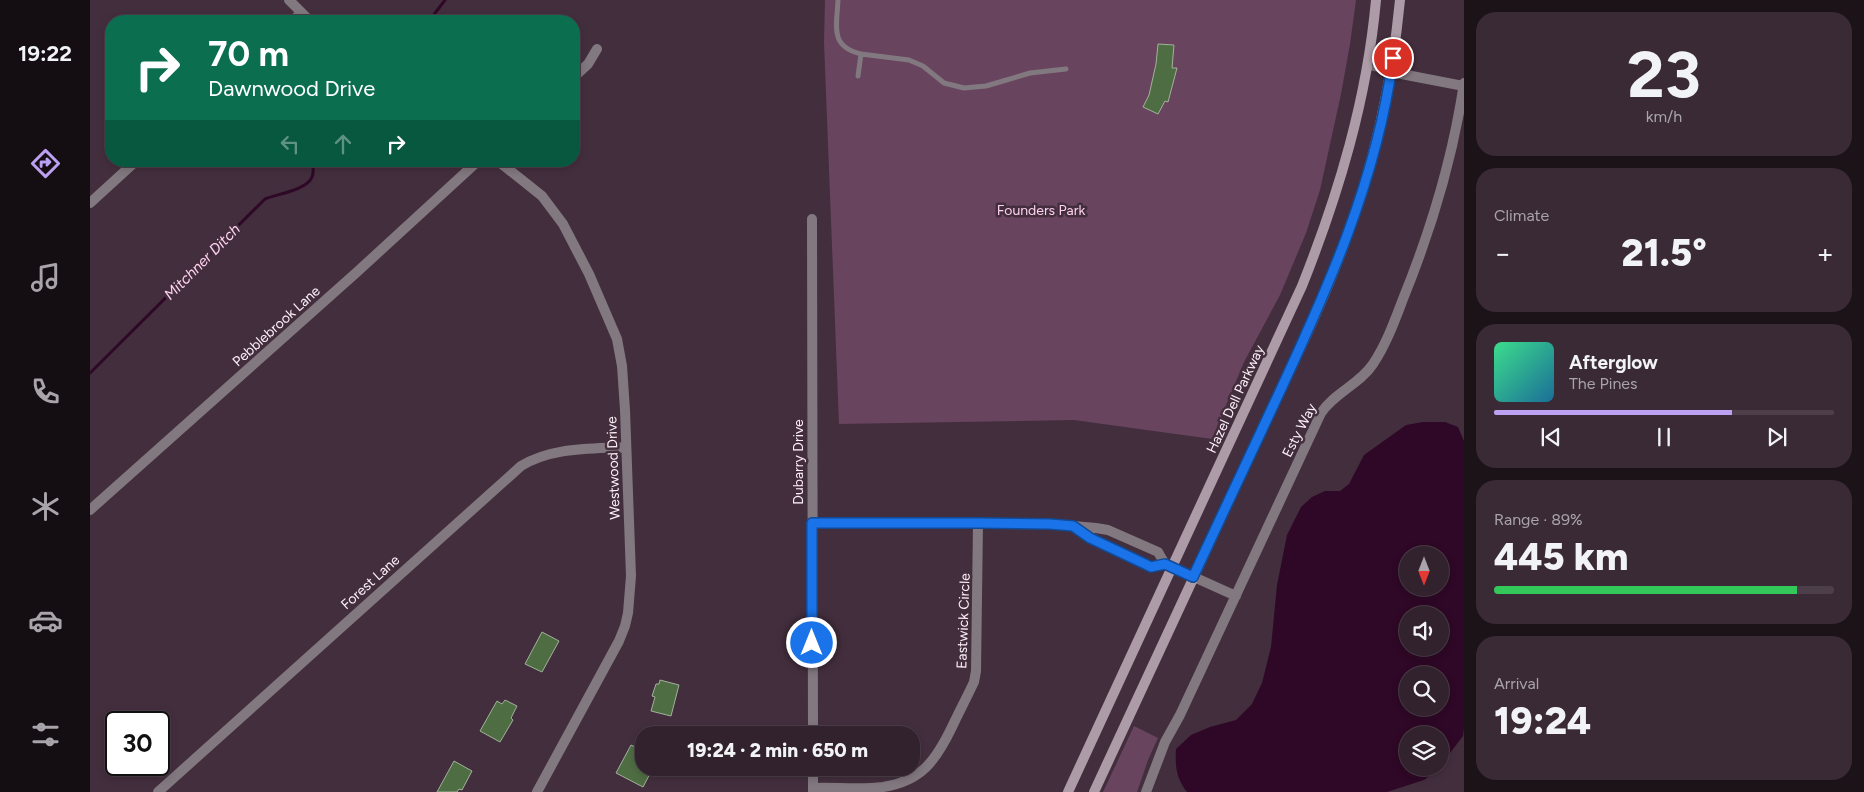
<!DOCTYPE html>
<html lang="en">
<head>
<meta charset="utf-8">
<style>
  :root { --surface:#32222e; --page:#3a2a36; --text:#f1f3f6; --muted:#a8a4aa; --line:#4d3f4a; --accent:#bca0f2 }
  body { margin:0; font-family:Figtree,sans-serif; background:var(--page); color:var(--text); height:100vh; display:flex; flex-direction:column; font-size:19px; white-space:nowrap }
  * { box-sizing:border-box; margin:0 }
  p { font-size:16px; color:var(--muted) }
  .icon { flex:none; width:28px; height:28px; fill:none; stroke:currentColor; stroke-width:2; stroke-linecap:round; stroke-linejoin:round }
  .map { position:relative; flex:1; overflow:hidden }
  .side { display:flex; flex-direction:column; gap:12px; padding:12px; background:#1c1319; width:400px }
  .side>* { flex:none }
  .hud { position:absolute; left:15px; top:15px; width:475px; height:152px; border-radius:20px; box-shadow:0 2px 8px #0003,0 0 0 1px var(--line); background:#0b6e4f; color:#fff; overflow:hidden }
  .needle { width:32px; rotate:180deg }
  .tools { position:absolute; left:1309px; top:546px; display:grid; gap:10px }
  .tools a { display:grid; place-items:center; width:50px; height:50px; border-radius:50%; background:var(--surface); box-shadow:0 2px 8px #0003,0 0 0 1px var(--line); font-size:25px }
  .speed { position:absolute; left:15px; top:711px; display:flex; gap:10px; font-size:25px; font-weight:700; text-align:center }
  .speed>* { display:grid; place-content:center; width:65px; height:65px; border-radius:50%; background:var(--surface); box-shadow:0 2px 8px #0003,0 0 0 1px var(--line); line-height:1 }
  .speed .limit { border:2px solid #111; border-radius:8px; background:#fff; color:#111 }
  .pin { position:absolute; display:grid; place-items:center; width:42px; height:42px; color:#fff; margin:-21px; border:2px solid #fff; border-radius:50%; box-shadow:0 1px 5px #0007 }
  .me { position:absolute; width:55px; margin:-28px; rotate:0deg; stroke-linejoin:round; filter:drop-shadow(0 0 4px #0008) }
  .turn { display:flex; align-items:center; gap:18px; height:105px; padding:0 20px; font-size:22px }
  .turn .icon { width:65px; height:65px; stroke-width:2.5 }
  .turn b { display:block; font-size:35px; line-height:42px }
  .lanes { display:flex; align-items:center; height:48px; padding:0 20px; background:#0003; justify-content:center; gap:25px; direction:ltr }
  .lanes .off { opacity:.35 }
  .big { font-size:38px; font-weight:800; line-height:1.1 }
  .side .widget { flex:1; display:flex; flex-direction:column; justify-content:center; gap:8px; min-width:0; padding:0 18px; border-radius:20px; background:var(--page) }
  .side .dial { align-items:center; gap:0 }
  .dial b { font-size:65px; line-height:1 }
  .song { display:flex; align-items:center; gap:15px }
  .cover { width:60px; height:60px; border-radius:8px; background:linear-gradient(135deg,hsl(150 70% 55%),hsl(200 70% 35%)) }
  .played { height:5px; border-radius:2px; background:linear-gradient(90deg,var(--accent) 70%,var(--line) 70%) }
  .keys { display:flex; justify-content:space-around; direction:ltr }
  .heat { display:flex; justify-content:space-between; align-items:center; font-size:28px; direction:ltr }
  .charge { height:8px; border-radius:4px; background:linear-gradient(90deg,#34c759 89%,var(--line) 0) }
  .trip { position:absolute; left:545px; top:726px; width:285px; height:50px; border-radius:20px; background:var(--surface); box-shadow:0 2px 8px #0003,0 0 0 1px var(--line); font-weight:800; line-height:50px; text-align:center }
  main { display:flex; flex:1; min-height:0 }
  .menu { display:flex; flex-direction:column; width:90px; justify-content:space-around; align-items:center; background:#140e12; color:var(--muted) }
  .menu .icon { width:35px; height:35px }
  .menu .on { color:var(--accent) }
  .menu b { font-size:22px; color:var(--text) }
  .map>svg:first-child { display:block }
  .green { fill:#68445e }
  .water { fill:#2e0826; fill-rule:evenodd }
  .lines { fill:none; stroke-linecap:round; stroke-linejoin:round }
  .stream { stroke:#2e0826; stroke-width:3 }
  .building { fill:#4f6d43; stroke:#a1b29b }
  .lane { stroke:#82787f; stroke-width:5 }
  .street { stroke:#82787f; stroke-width:10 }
  .secondary { stroke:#ad9ca8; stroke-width:10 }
  .route-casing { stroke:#114b97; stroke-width:12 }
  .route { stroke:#1a73e8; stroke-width:9 }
  .labels { text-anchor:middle; stroke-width:5; stroke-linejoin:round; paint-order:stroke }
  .park-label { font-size:14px; fill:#fdd1ef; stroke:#432e3d }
  .street-label { font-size:14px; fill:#fdf0f9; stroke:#432e3d }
  .water-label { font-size:15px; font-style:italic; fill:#ffd3f1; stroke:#432e3d }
</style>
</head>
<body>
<main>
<nav class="menu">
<b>19:22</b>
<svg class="icon on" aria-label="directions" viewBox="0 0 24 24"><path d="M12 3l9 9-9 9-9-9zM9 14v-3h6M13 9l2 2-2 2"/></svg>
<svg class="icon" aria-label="music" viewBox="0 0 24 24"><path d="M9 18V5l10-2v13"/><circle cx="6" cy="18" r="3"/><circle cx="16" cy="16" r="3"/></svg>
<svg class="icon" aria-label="phone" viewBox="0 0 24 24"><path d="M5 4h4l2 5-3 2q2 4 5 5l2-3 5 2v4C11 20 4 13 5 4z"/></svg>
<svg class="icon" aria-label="climate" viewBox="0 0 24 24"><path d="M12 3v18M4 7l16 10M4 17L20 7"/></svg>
<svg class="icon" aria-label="car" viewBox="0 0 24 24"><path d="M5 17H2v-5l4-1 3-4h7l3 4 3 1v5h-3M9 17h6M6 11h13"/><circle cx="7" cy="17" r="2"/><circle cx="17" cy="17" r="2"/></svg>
<svg class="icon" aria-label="filters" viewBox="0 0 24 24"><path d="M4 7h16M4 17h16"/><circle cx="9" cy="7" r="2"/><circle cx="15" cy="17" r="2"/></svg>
</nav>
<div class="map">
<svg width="1374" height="792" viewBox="0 0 1374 792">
  <rect width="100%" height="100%" fill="#432e3d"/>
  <!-- green -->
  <path class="green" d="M735 0H1266L1260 44 1251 94 1230 190 1216 233 1190 295 1154 362 1122 439 984 420 749 424 734 42Z
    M1044 726 1068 738 1058 760 1047 792H1013Z"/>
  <!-- water -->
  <path class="water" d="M1333 422H1355L1368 427 1374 441V728L1373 736 1350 766V735H1318V768H1349L1334 780 1297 792H1097C1086 778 1085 766 1086 749L1101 735 1120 727 1146 720 1162 704 1172 683 1181 647 1187 585 1197 535 1211 507 1222 497 1235 491H1250L1259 484 1274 455 1316 425ZM1318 555H1350V588H1318ZM1318 615H1350V648H1318ZM1318 675H1350V708H1318Z"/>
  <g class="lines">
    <!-- stream -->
    <path class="stream" d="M339 21 355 0
      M0 373 175 199C187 194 217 190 222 177 224 173 223 166 223 161"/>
  </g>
  <!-- building -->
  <path class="building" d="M1068 44 1084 45 1082 68H1087L1078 102 1075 101 1068 114 1053 107 1059 95 1066 64Z
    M452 632 469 641 452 672 435 664Z
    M570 680 589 685 581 716 561 711 565 697 562 696 566 684H569Z
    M415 700 427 706 421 718 423 720 410 742 390 731 407 701 412 704Z
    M541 745 554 751V768H563L553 787 526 773Z
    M364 761 382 771 372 790 369 789 367 792H347Z"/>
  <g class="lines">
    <!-- lane -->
    <path class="lane" d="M748 0C747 26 739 46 771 54L768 76
      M771 54 819 60 833 66 854 83 874 88 896 86 940 73 976 69
      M1277 67 1301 72"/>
    <!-- street -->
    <path class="street" d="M199 0 220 21
      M202 21 211 13
      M1301 72 1374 86
      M484 77 498 64 507 49
      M408 161 452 196 473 224 499 274 527 339 532 366 535 410 541 576 538 613 535 626 529 641 447 792
      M0 203 46 161
      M722 219 723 735
      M0 510 267 272 388 161
      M722 523 960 524 1006 528 1018 530 1068 552 1075 564 1146 596
      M984 527 1012 544 1061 567 1075 564
      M723 768V792
      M723 788C746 787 770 790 793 787 832 781 846 760 862 727 869 712 877 697 884 682L886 671 888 523
      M68 792 431 466C462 447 500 449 535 447
      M1056 792 1075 742 1090 715 1231 413C1244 393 1270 384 1283 364 1296 345 1305 320 1313 299 1341 230 1363 157 1374 83"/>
    <!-- secondary -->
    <path class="secondary" d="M978 792 1212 286C1249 193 1277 99 1286 0
      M1004 792C1056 680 1108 569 1159 457 1192 386 1228 316 1255 242 1284 164 1302 83 1310 0"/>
  </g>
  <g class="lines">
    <defs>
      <path id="route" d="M722 643V523H888L960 524 983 526 1000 538 1055 564 1061 567 1075 564 1103 577C1130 519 1157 462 1184 404 1236 293 1287 181 1303 58"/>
    </defs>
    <!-- route casing -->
    <use href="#route" class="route-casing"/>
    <!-- route -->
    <use href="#route" class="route"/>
  </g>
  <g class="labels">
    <!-- park labels -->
    <g class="park-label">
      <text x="951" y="215">Founders Park</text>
    </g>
    <!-- street labels -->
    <g class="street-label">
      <text transform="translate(186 326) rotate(-42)" y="5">Pebblebrook Lane</text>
      <text transform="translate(1145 399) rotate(-65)" y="5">Hazel Dell Parkway</text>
      <text transform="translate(1209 430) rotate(-63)" y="5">Esty Way</text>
      <text transform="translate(708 462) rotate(-90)" y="5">Dubarry Drive</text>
      <text transform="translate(523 468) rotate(-92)" y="5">Westwood Drive</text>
      <text transform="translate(280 582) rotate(-42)" y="5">Forest Lane</text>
      <text transform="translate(873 621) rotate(-88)" y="5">Eastwick Circle</text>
    </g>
    <!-- water labels -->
    <g class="water-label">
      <text transform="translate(112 262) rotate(-45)" y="5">Mitchner Ditch</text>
    </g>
  </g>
</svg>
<div class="tools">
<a><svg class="needle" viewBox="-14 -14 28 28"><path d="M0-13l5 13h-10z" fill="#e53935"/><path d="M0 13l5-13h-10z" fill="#a8a4aa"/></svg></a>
<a><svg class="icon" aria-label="sound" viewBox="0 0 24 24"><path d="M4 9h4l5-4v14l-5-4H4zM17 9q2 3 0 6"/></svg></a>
<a><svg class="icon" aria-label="search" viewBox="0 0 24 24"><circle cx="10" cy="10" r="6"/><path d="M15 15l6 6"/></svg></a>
<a><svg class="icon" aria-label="layers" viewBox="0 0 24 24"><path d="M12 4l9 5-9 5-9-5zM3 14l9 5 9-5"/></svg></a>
</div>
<div class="speed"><div class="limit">30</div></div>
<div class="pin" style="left:1303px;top:58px;background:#d93025"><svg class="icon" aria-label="arrive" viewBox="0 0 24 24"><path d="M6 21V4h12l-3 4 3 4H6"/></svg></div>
<svg class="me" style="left:722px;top:643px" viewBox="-20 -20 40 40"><circle r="17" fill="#1a73e8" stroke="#fff" stroke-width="3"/><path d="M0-11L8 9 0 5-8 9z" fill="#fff"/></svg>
<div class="trip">19:24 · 2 min · 650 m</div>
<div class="hud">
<div class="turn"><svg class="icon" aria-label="right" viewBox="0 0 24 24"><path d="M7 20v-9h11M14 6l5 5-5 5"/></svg><div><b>70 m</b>Dawnwood Drive</div></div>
<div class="lanes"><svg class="icon off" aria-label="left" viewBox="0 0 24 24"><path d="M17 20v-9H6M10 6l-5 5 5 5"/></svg><svg class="icon off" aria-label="ahead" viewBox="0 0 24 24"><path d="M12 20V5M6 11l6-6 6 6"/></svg><svg class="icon" aria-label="right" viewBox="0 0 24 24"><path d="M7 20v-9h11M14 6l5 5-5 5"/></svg></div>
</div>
</div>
<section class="side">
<div class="widget dial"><b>23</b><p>km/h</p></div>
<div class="widget"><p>Climate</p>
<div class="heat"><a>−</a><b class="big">21.5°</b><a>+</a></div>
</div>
<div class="widget">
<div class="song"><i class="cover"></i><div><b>Afterglow</b><p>The Pines</p></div></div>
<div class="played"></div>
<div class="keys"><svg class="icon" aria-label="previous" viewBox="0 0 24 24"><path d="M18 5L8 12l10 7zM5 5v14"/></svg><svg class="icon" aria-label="pause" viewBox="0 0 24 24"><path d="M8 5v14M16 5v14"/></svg><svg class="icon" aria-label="next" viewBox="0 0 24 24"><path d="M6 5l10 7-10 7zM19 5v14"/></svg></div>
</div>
<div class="widget"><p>Range · 89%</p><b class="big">445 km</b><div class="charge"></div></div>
<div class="widget"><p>Arrival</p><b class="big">19:24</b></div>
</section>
</main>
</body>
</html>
